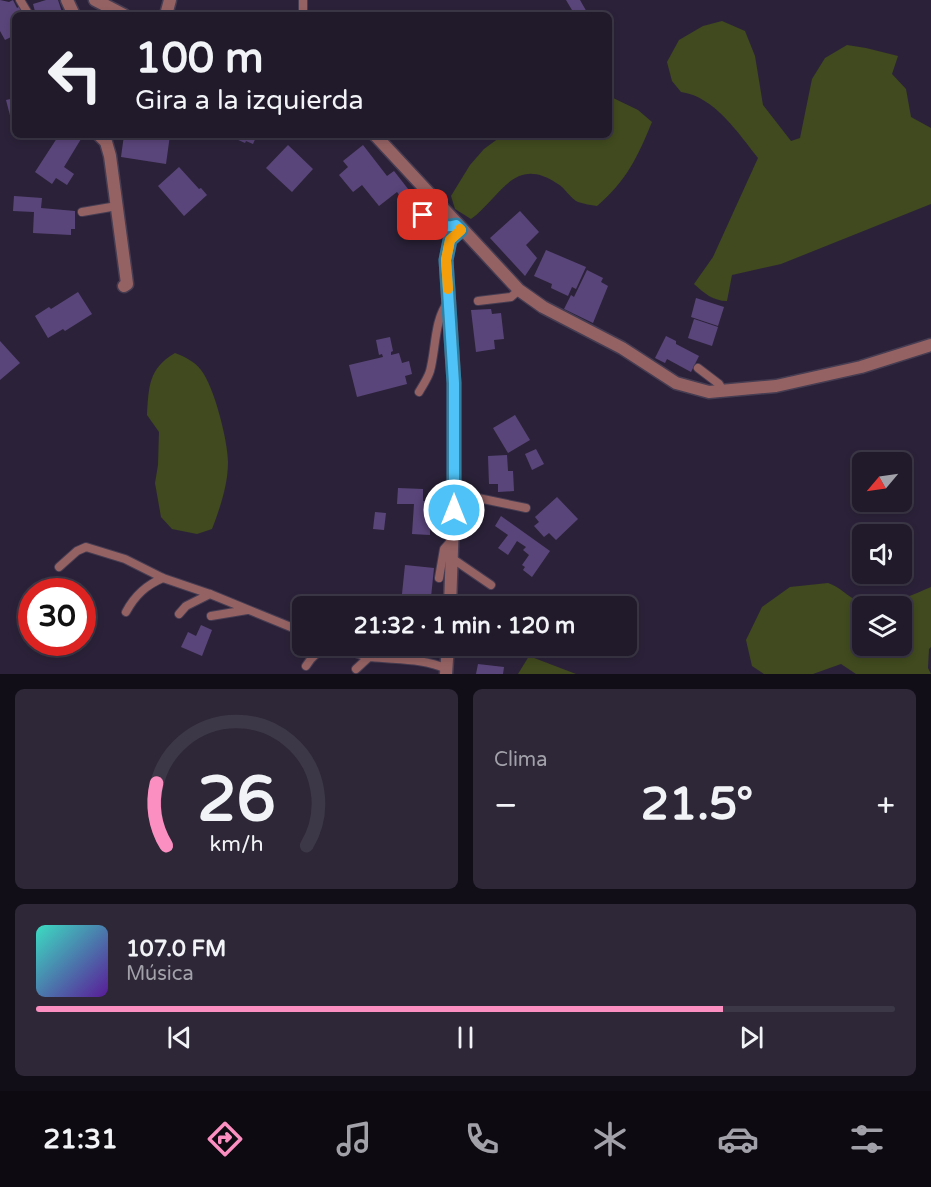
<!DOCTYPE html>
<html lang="es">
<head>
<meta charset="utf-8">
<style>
  :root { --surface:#201a2b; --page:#2d2737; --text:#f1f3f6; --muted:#a2a1a9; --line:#3d3847; --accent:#fc8fc2 }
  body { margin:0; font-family:"Varela Round",sans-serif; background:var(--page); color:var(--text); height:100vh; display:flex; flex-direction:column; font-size:22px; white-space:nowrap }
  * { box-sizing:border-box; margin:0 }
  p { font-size:20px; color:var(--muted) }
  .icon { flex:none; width:33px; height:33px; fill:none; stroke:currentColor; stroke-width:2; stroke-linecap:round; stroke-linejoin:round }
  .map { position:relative; height:674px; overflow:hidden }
  .sheet { display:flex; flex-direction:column; gap:15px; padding:15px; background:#120e18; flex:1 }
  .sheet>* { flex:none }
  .banner { position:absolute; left:12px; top:12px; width:600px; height:126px; border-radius:9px; box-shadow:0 3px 9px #0003,0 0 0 2px var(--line); background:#201a2b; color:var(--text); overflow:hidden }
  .needle { width:39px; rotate:241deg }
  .controls { position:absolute; left:852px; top:452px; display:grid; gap:12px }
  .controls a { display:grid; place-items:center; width:60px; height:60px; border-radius:9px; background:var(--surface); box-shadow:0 3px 9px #0003,0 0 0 2px var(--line); font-size:30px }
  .speed { position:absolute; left:18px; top:578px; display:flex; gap:12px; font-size:30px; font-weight:700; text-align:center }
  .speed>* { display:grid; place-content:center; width:78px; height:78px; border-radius:50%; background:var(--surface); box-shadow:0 3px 9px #0003,0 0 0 2px var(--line); line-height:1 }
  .speed .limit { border:9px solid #d22; background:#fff; color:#111 }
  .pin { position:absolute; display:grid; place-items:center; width:51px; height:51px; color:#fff; margin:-26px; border-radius:12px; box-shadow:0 3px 9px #0006 }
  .me { position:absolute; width:66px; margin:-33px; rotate:0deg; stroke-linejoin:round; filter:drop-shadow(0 0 4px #0008) }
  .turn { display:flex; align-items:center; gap:21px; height:126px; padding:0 24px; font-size:27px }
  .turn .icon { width:78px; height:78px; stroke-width:2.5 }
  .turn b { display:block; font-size:42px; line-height:51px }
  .big { font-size:45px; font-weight:700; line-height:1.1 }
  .sheet .tile { flex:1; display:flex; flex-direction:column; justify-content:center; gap:9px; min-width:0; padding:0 21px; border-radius:9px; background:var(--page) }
  .sheet .dial { align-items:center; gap:0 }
  .dial svg { height:156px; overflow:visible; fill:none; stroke:var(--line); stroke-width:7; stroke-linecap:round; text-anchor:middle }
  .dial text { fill:var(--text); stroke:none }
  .song { display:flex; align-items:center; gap:18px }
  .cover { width:72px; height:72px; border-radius:9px; background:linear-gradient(135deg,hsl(170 70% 55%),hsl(270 70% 35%)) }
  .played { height:6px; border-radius:3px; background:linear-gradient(90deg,var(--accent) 80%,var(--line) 80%) }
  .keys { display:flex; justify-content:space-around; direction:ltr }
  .heat { display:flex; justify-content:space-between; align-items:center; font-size:33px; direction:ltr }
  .sheet .tiles { flex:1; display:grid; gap:15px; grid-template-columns:1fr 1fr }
  .tile:last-child { grid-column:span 2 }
  .trip { position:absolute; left:292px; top:596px; width:345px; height:60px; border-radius:9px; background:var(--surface); box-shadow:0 3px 9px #0003,0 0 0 2px var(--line); font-weight:700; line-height:60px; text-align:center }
  .tabs { display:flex; height:96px; justify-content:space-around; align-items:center; background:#0d0a11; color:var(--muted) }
  .tabs .icon { width:42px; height:42px }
  .tabs .selected { color:var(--accent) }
  .tabs b { font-size:27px; color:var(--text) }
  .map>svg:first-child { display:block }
  .green { fill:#404a1e; fill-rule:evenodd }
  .building { fill:#5a457a }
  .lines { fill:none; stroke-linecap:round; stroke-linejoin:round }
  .service-casing { stroke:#463d53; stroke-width:10 }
  .minor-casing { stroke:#463d53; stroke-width:15 }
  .service { stroke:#956263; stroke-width:8 }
  .minor { stroke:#956263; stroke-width:12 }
  .route-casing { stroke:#337fa1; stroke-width:15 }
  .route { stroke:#4fc3f7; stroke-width:10 }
  .slow { stroke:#f59e0b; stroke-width:10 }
</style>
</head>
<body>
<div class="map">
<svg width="931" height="674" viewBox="0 0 931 674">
  <rect width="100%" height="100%" fill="#2b2239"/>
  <!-- green -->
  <path class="green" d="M722 21 745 31 755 56 763 105 791 141 800 138 812 79 825 58 847 45 866 48 898 56 892 74 906 89 911 117 931 128V204L781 264 732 275 727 301C713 301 704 293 694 284L713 257 758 158C739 134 714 96 681 92L672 81 667 62 679 40 703 26Z
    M609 96 638 110 652 122C637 158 627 180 597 206 591 205 584 204 578 202 571 199 565 188 558 184 514 154 501 197 471 219L455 209 451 196 470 165 484 149 503 135H609Z
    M175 353C185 357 194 361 201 370 214 386 228 441 228 462 228 485 220 508 212 529L197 534 172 529 161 517 155 483 158 465 159 432 147 415C149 387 148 369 175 353Z
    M828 583C840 587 847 596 856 600 882 609 908 597 931 587V647L929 649 928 668 931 674H856L841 664 813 674H764L752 666 746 640 762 607 790 587ZM862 606H902V645H862Z
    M529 656 576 674H518Z"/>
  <!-- building -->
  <path class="building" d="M0 0 9 2 13 0 17 8 20 6 25 15H15V35L5 40 0 31Z
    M46 0H58L63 15H36L33 4Z
    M566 0H580L588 14 575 15Z
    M15 98V131H14L6 100Z
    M59 135H75L81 139 64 167 74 174 67 185 56 178 52 184 35 172Z
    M124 135H170L166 164 121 157Z
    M227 135H257L253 144 246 141 245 143Z
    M288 145 313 169 292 192 266 168Z
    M363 145 387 176 394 171 412 194 404 201 397 192 379 206 362 185 353 192 339 175 348 167 343 161Z
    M179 167 199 189 201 188 207 195 184 216 158 186Z
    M14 196 42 198 41 208 75 211V229H71V235L33 233 34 212 13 211Z
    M520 211 539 232 526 245 537 258 525 276 490 238Z
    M416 217 427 229 420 234 409 222Z
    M546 250 586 267 576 289 572 287 568 296 551 288 552 284 534 276Z
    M587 270 603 278 601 282 608 286 593 323 564 309 571 295 574 297Z
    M78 292 92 314 65 331 63 329 48 338 35 316 49 307 51 309Z
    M696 298 724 307 718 326 691 317Z
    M491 309 492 314 501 313 504 339 494 340 495 349 476 352 471 310Z
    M694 319 718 327 712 346 688 338Z
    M666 336 676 341V344L699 356 691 372 667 359 665 363 655 358Z
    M390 337 393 351 391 352V355L399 353 402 363 409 361 412 374 405 376 407 384 357 397 349 365 383 357 382 354 379 355 376 340Z
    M0 341 20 363 0 380Z
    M515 415 530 440 508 453 493 428Z
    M536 449 544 464 532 470 525 454Z
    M507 455 508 471H513L514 491 498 492V484H489L488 456Z
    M398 488 423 489V501H431L430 535 412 534 414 504H397Z
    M557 497 578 519 556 540 549 533 544 537 534 526 539 522 535 517Z
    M375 512 386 513 384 530 373 529Z
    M501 516 550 551 532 577 523 570 525 567 522 565 529 555 523 550 526 547 517 541 508 555 498 548 508 535 495 526Z
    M405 565 434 568 431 597 402 594Z
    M201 625 212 630 202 656 181 647 188 632 196 636Z
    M478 664 504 667 503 674H476Z"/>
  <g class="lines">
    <defs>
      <path id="service" d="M20 0 29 15
        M303 0V15
        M413 204C426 218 436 230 456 225
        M82 212 117 206
        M478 301 511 297 519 290
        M698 368 719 384 724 392
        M419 392C423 385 428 378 430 371 436 349 434 320 448 302
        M454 493 526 508
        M453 559 491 585
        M59 567 77 551 86 547 125 559 163 578 210 594 303 632
        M439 578 444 549 452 540
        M126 612C135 595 146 585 163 578
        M179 614 186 606 210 594
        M211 616 247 610
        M335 645C347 648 358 656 371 657 397 660 422 658 447 669
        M306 666C312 656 320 649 330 645
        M356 669 369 657"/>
      <path id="minor" d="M67 0 74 15
        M95 0 124 15
        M166 15 170 0
        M99 135 106 142 110 156 126 276 127 284 124 286
        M375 135 519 290 543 307 622 348 676 383 709 392 776 386 861 367 931 345
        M450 606 454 493V383L446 260 450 240 461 230
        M446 674 448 645"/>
    </defs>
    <!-- service casing -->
    <use href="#service" class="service-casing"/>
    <!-- minor casing -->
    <use href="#minor" class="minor-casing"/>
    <!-- service -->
    <use href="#service" class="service"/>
    <!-- minor -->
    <use href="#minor" class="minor"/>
  </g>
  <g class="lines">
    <defs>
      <path id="route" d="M423 215C433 224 442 229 456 225L461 230 450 240 446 260 454 383V510"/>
    </defs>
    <!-- route casing -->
    <use href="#route" class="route-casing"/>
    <!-- route -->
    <use href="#route" class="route"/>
    <!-- slow -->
    <path class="slow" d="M448 289 446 260 450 240 461 230 460 229"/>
  </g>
</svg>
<div class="controls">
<a><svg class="needle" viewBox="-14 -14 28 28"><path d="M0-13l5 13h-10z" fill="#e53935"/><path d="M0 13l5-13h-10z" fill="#a2a1a9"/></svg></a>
<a><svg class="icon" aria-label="sound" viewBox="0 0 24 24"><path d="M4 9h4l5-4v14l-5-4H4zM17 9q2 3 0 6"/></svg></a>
<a><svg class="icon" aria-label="layers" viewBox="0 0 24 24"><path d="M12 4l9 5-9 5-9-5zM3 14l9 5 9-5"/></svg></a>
</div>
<div class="speed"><div class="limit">30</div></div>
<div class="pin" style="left:423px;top:215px;background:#d93025"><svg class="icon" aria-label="arrive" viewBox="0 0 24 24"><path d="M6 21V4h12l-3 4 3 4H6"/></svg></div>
<svg class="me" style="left:454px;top:510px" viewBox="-20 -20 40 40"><circle r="17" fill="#4fc3f7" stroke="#fff" stroke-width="3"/><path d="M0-11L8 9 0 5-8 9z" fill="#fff"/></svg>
<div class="trip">21:32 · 1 min · 120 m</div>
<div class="banner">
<div class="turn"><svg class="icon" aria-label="left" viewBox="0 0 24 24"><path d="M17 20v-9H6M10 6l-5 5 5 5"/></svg><div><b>100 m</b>Gira a la izquierda</div></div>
</div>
</div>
<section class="sheet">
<div class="tiles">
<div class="tile dial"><svg viewBox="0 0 100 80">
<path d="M14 69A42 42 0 1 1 86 69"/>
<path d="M14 69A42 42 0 0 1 9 37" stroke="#fc8fc2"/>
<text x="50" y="56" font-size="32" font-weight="700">26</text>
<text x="50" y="72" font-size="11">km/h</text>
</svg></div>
<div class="tile"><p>Clima</p>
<div class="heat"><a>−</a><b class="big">21.5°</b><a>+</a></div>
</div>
<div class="tile">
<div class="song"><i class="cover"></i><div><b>107.0 FM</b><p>Música</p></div></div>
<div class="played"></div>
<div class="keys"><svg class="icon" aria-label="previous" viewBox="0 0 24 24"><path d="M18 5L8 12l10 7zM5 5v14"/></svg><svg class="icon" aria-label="pause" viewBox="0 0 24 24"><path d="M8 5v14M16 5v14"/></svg><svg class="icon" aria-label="next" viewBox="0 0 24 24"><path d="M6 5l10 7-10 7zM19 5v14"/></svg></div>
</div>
</div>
</section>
<nav class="tabs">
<b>21:31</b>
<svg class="icon selected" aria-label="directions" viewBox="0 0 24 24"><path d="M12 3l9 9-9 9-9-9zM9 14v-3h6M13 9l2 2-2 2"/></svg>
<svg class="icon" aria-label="music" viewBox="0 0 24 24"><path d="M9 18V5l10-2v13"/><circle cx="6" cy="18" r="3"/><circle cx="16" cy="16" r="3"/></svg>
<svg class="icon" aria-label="phone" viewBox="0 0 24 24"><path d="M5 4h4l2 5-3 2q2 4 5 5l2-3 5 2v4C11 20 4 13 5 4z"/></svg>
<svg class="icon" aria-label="climate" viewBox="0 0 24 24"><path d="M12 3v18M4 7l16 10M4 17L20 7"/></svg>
<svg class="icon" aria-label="car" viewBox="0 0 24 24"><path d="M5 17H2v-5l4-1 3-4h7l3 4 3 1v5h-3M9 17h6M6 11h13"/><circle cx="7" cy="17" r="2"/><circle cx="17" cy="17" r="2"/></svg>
<svg class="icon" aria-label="filters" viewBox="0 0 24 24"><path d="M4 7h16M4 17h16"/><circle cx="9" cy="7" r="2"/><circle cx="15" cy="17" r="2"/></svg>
</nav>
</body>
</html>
